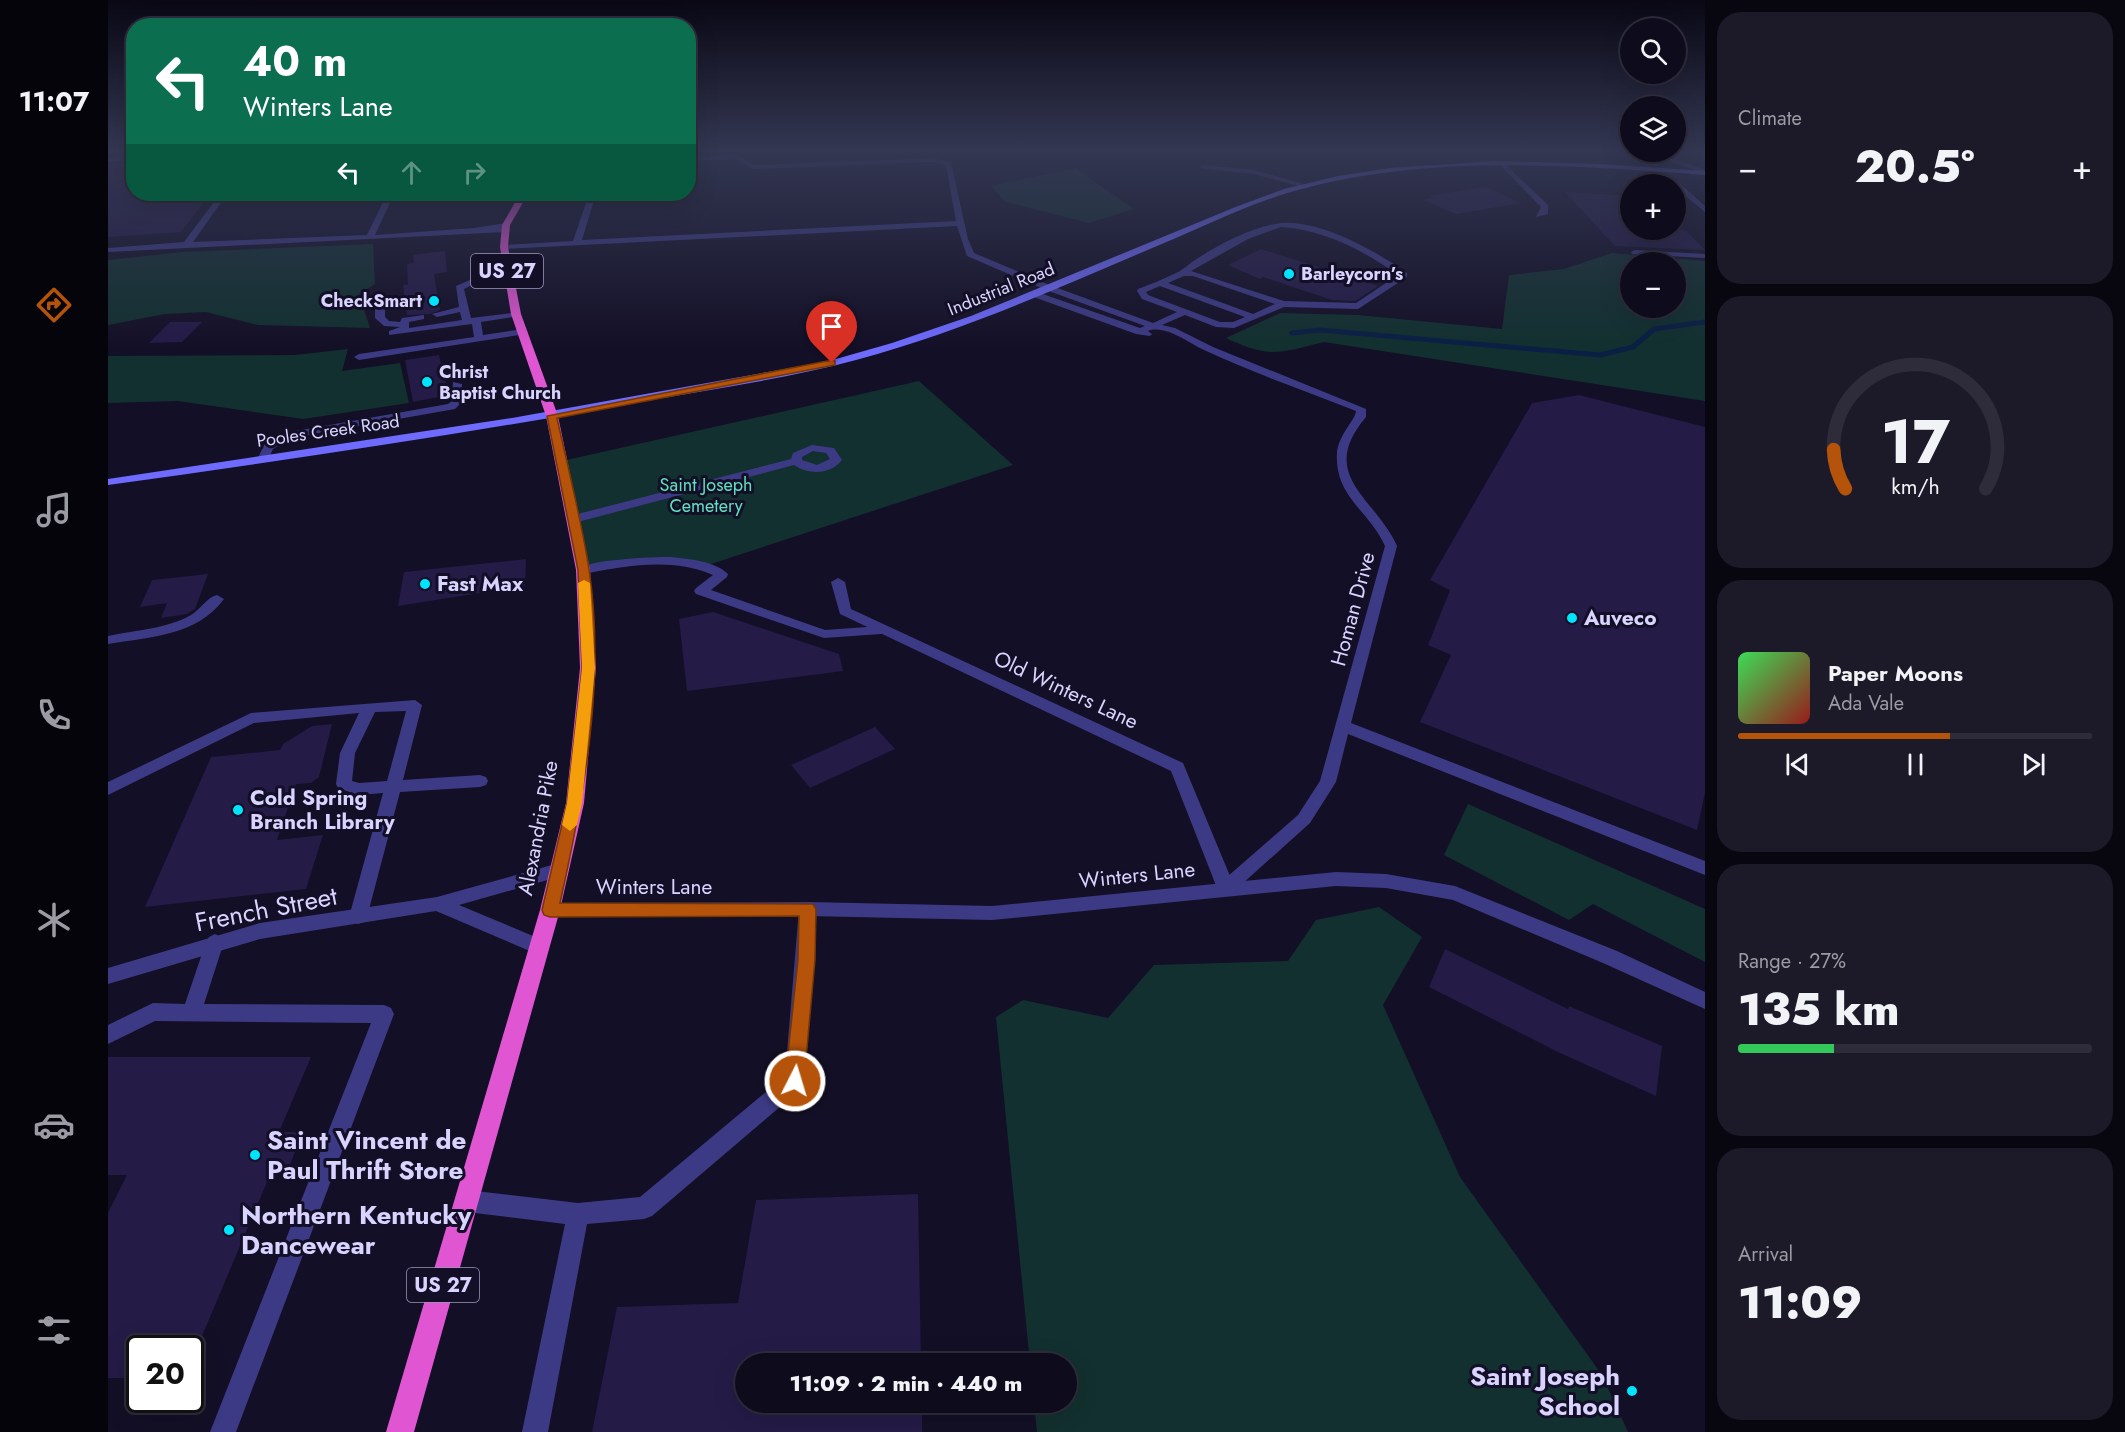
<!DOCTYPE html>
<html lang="en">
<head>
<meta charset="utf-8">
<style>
  :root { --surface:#0e0b1c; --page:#1c1929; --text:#f1f3f6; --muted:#9b9ba3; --line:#2e2b3b; --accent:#b45309 }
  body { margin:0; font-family:Jost,sans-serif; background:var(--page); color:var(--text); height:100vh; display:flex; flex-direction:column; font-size:22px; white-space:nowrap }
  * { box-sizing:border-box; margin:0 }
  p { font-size:20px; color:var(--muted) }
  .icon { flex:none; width:33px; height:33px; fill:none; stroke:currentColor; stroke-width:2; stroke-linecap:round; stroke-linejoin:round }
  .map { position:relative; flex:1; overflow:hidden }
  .drawer { display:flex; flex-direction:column; gap:12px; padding:12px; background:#08060f; width:420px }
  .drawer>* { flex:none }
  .top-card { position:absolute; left:18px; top:18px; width:570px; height:183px; border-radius:24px; box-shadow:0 6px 24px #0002,0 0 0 2px var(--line); background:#0b6e4f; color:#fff; overflow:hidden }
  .controls { position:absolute; left:1512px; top:18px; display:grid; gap:12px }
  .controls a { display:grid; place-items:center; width:66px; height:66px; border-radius:50%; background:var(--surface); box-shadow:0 6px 24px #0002,0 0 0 2px var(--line); font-size:30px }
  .speed { position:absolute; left:18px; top:1335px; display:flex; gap:12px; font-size:30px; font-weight:700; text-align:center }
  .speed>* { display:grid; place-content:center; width:78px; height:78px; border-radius:50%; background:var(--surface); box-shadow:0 6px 24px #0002,0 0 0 2px var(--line); line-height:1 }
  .speed .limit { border:3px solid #111; border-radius:9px; background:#fff; color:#111 }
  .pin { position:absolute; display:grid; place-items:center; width:51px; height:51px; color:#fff; margin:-62px -26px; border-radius:50% 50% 50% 0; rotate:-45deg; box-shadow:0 0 6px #0007 }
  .pin .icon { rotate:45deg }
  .me { position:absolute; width:66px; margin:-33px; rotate:5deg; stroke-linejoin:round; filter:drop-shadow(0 0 4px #0008) }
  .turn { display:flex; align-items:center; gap:21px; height:126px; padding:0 18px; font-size:27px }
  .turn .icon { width:78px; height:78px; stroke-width:2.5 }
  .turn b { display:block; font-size:42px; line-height:51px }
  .lanes { display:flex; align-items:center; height:57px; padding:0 18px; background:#0003; justify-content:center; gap:30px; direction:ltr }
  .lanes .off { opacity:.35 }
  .big { font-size:45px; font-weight:800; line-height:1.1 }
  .drawer .card { flex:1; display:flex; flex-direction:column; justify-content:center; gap:9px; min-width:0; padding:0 21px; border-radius:24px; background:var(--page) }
  .drawer .dial { align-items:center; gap:0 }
  .dial svg { height:156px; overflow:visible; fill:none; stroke:var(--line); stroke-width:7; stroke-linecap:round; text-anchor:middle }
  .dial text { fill:var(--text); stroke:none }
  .song { display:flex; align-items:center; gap:18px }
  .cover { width:72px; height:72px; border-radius:9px; background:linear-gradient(135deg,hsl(130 70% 55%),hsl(0 70% 35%)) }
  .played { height:6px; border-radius:3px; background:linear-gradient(90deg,var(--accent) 60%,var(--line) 60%) }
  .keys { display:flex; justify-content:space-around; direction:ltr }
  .heat { display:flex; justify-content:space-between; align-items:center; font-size:33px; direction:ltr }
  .charge { height:9px; border-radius:4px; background:linear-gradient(90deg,#34c759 27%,var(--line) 0) }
  .trip { position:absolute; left:627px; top:1353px; width:342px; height:60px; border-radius:30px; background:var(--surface); box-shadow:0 6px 24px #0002,0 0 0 2px var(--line); font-weight:800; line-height:60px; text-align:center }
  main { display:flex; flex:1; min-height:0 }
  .tabs { display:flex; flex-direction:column; width:108px; justify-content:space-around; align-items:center; background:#06040b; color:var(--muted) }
  .tabs .icon { width:42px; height:42px }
  .tabs .selected { color:var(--accent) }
  .tabs b { font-size:27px; color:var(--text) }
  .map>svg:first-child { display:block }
  .green { fill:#12302f; fill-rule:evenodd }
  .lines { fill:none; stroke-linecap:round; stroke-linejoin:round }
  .stream { stroke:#0a1f44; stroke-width:5 }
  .building { fill:#241b47 }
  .service { fill:#3d3a85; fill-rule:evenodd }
  .minor { fill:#3d3a85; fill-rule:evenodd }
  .tertiary { fill:#3d3a85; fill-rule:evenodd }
  .secondary { fill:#6f6bff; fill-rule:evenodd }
  .trunk { fill:#e055d1; fill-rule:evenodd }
  .route { fill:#b45309; stroke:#753606; stroke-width:1.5 }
  .slow { fill:#f59e0b }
  .poi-dot { fill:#00e5ff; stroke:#130f26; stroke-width:2 }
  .labels { text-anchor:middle; stroke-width:6; stroke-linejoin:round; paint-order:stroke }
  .far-poi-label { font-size:18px; font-weight:bold; fill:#d9d4ff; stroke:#130f26; text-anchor:start }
  .far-street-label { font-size:18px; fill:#d9d4ff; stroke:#130f26 }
  .far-park-label { font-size:18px; fill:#5fe0c0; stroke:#130f26 }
  .shield { fill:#130f26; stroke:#9e99be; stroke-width:1.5 }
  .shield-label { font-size:20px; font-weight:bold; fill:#d9d4ff }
  .poi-label { font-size:21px; font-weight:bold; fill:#d9d4ff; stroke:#130f26; text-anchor:start }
  .street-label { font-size:21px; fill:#d9d4ff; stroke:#130f26 }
  .near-street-label { font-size:26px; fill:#d9d4ff; stroke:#130f26 }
  .near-poi-label { font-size:26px; font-weight:bold; fill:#d9d4ff; stroke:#130f26; text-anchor:start }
</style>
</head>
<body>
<main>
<nav class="tabs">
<b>11:07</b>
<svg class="icon selected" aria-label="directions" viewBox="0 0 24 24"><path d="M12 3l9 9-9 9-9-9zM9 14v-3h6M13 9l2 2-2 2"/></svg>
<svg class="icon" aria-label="music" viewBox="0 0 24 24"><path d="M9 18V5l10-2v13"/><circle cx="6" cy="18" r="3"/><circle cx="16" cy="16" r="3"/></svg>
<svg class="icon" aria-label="phone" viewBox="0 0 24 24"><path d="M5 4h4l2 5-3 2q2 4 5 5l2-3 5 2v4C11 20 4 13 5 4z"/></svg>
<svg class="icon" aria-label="climate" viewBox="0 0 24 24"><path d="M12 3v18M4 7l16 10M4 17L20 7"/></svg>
<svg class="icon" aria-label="car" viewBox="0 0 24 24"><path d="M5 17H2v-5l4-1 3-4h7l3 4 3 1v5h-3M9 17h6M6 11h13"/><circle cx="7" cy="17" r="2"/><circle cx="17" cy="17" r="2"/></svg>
<svg class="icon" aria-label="filters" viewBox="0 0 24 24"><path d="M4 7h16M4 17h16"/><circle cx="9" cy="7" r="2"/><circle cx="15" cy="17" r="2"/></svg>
</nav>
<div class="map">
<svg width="1597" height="1432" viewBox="0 0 1597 1432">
  <rect width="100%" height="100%" fill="#130f26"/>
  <!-- green -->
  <path class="green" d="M967 168 1026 209 981 223 898 202 883 186Z
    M265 244 267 284 251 294 262 328 150 325 98 312 57 314 0 325V260L75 252Z
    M1504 253 1597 261V401L1216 342C1170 353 1163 359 1118 338L1172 313 1250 315 1394 329 1401 275 1456 269ZM1568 262V308H1522V262Z
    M240 349 234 371 292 363 301 403 195 419 70 401 0 403V356L187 355Z
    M811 381 905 465 600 565 571 560 475 570 454 461Z
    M1360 804 1597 909V962L1485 904 1461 920 1336 855Z
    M1271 907 1314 937 1275 1005 1352 1177 1494 1375 1520 1432H929L926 1403 958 1402V1364L922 1363 888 1017 915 1000 1000 1018 1046 965 1180 961 1208 920Z"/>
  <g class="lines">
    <!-- stream -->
    <path class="stream" d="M1184 333 1212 330 1492 355 1525 347 1546 329 1597 322"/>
  </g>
  <!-- building -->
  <path class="building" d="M26 162V194H102L73 232 0 237V164Z
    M1378 187 1413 203 1348 214 1315 200 1325 198 1321 196Z
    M1457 192 1522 196V230H1577L1597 250 1507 246Z
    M1153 249 1270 286 1247 301 1224 300 1155 277 1152 279 1120 265Z
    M337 251 339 272 326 274 332 310 322 314 299 315 298 308 302 306V301L297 299 295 285H300L299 264 306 263 305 255Z
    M62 322H94L74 342 41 343Z
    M331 355 341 395 305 402 297 360Z
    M1471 395 1597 427V793L1589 830 1312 722 1343 655 1320 645 1342 590 1322 580 1424 403Z
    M418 559 417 586 290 606 296 572Z
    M100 574 87 609 79 614 53 618 59 603 32 607 44 580Z
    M605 612 731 654 735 671 579 691 571 619Z
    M224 724 211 777 203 783 188 784 169 840 215 835 198 889 37 907 103 757 172 750 175 744 204 726Z
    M767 727 787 749 702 788 683 765Z
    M1337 949 1460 1009 1461 1006 1554 1046 1548 1096 1452 1053 1321 987Z
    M0 1057H203L171 1132H195L178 1175H162L89 1348H32V1378H0V1213L19 1175H0Z
    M810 1194 813 1364H638V1402H814V1432H484L509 1307 630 1303 648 1200Z"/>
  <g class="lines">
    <!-- service -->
    <path class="service" d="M1540 152H1548L1597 170V174Z
      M629 155 646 165 826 158 843 163 860 239 866 253 944 286 1045 323 1069 312 1034 299 1029 291 1030 289C1043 284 1056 279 1068 273 1075 270 1081 264 1087 260 1110 245 1140 229 1167 224 1206 216 1268 251 1299 273V277L1250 309 1176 307 1126 328 1108 327 1077 315 1054 325 1067 328 1105 347 1258 409V417C1208 476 1268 498 1289 546L1243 723 1597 861V875L1240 734 1228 782 1202 823 1124 893 1118 895 1112 893 1109 888 1112 883 1190 815 1212 781 1277 546C1261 510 1226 497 1229 452 1231 434 1248 419 1248 411 1198 391 1145 373 1096 350 1081 343 1057 324 1040 331L1044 334 1042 336 1028 334 923 296V292H929L1032 328 1037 326 938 290 859 256 849 226 396 249 392 247 396 245 465 241 481 194H488L474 240 848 221 838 165 826 162 645 169 628 159 580 161V157ZM1173 227C1214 229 1257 251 1290 275L1248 303 1176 301 1083 271 1140 239ZM1076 276H1085L1167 304 1145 314 1060 283ZM1052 286 1137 317 1125 322H1112L1040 295 1038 292Z
      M26 156V160L0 162V158Z
      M1392 163H1396L1440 205V214L1428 217 1433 207 1392 165Z
      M1094 165 1146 170 1202 186 1198 188 1146 174 1092 168Z
      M1563 181H1569L1597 206V212L1568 188V184H1563Z
      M112 194H119L85 242 259 235 279 194H286L267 235 366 228 398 223 402 225 396 228 402 230 398 232 0 252V248L76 242Z
      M1527 250 1597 254V258L1524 254 1523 252Z
      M400 276 403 277V281L366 284 356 289 363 318 411 312V316L373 322 375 335 415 329 420 332 418 334 251 360 246 357 251 354 366 337 364 324 281 335V331L292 327 276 326 267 318V307L300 301V305L277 309V317L281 321 292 322 294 318 316 315V319L301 322V328L354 320 352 312 329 317 324 314 351 307 348 286 364 279Z
      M345 382 354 384V402L347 409 183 438 165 449 160 460H152L150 458 156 445 176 433 340 404 344 401Z
      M704 445 726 448 734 460C722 475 701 475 686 465L466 523 460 519 462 516 683 459 685 453ZM705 451 718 453 722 459 709 465 694 460V457Z
      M563 557C581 559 607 561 620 574L619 577 603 590 717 630 773 626 780 630 773 634 716 638 588 594 586 591 588 588 605 575C563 557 518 566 475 574L469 570C480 559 545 557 563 557Z
      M109 595 116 599C89 636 41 637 0 644V636C27 630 59 629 83 615 92 610 99 597 109 595Z
      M307 700 314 705 295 780 372 775 378 777 380 781 378 785 372 787 292 792 259 917 256 922 250 924 244 922 241 917 275 793 250 795 230 788 228 784 232 753 251 713 146 723 0 795V782L143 713ZM298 711 279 781 251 783 244 781 247 753 267 712Z
      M700 902 706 904 709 909 697 1081 694 1088 544 1216 536 1219 479 1224 440 1432H414L457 1224 359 1212 351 1209 348 1201 351 1193 359 1190 470 1203 532 1197 677 1076 691 909 694 904Z
      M107 934 113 937 116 942 96 1004 276 1005 283 1008 286 1014 128 1432H102L263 1023 47 1021 0 1044V1025L45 1003 77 1004 98 942 101 937Z"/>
    <!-- minor -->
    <path class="minor" d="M730 578 737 582 743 609 1075 763 1127 888 1124 893 1118 895 1112 893 1109 888 1063 771 732 614 723 582Z
      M451 863 457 865 460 870 457 875 351 905 437 941 440 947 437 953 431 955 328 911 152 939 0 984V968L152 923 329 897Z"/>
    <!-- tertiary -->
    <path class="tertiary" d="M1228 872 1278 874 1347 886 1509 951 1597 992V1009L1495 963 1345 900 1278 888 1228 886 884 920 700 916 442 917 436 915 433 910 436 905 442 903 700 902 884 906Z"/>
    <!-- secondary -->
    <path class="secondary" d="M1387 161 1492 164 1597 171V175C1459 165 1314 153 1179 193 1134 207 1092 228 1049 246 950 288 852 332 748 360 674 380 597 390 522 404 348 435 174 461 0 485V479L404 418 721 361 784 343 863 316 1130 206 1176 189 1230 176 1282 168Z"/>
    <!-- trunk -->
    <path class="trunk" d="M412 194H420L402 225 400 247 413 314 450 416 482 570 488 668 476 803 452 910 306 1432H278L432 910 458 803 472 668 468 570 438 416 403 314 392 247 394 225Z"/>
  </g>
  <!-- sky -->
  <linearGradient id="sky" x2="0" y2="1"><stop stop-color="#0a0815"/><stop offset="0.43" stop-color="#333752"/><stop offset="1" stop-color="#333752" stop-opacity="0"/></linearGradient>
  <rect width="1597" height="349" fill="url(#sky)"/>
  <!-- route -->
  <path class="route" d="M724 360 727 361V365L449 418C460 468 473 518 481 569 498 680 476 795 452 903L705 904 708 909 707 960 696 1081 693 1087 687 1089 680 1087 677 1081 690 960 691 916 442 917 436 915 434 910 459 803 474 668 470 570 439 416Z"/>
  <!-- slow -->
  <path class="slow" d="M476 580 482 583 487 668 474 803 469 825 462 831 454 825 459 803 474 668 470 583Z"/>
  <!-- markers -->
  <g class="poi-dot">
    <circle cx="1181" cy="274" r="6"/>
    <circle cx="326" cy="301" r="6"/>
    <circle cx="319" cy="382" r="6"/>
    <circle cx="317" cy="584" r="6"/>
    <circle cx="1464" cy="618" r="6"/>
    <circle cx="130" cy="810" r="6"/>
    <circle cx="147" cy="1155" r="6"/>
    <circle cx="121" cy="1230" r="6"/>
    <circle cx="1524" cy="1391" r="6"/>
  </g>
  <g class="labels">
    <!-- far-poi labels -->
    <g class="far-poi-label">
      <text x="1193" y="280">Barleycorn’s</text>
      <text x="314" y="307" text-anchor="end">CheckSmart</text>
      <text x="331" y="378">Christ<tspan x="331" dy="21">Baptist Church</tspan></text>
    </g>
    <!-- far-street labels -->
    <g class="far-street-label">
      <text transform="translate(893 289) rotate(-22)" y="6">Industrial Road</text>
      <text transform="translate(220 431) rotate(-8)" y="6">Pooles Creek Road</text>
    </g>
    <!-- far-park labels -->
    <g class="far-park-label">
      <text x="598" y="491">Saint Joseph<tspan x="598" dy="21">Cemetery</tspan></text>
    </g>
    <!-- shield labels -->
    <g class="shield">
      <rect x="363" y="254" width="72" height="34" rx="4.5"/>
      <rect x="299" y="1268" width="72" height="34" rx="4.5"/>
    </g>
    <g class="shield-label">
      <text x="399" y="278">US 27</text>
      <text x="335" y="1292">US 27</text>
    </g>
    <!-- poi labels -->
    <g class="poi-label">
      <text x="329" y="591">Fast Max</text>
      <text x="1476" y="625">Auveco</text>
      <text x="142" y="805">Cold Spring<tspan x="142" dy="24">Branch Library</tspan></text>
    </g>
    <!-- street labels -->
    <g class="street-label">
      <text transform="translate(1245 609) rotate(-75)" y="7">Homan Drive</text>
      <text transform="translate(958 690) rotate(25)" y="7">Old Winters Lane</text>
      <text transform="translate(430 828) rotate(-79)" y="7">Alexandria Pike</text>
      <text transform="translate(1029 875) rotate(-6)" y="7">Winters Lane</text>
      <text x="546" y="894">Winters Lane</text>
    </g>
    <!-- near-street labels -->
    <g class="near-street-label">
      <text transform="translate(158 909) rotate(-11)" y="9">French Street</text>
    </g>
    <!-- near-poi labels -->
    <g class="near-poi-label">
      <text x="159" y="1149">Saint Vincent de<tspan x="159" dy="30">Paul Thrift Store</tspan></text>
      <text x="133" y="1224">Northern Kentucky<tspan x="133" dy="30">Dancewear</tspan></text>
      <text x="1512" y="1385" text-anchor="end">Saint Joseph<tspan x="1512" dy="30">School</tspan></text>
    </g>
  </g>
</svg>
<div class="controls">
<a><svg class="icon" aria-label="search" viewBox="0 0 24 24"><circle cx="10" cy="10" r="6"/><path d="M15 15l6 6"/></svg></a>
<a><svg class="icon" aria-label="layers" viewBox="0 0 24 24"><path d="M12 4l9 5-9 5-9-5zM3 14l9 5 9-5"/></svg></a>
<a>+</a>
<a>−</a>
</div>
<div class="speed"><div class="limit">20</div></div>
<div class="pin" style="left:724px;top:363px;background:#d93025"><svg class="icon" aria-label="arrive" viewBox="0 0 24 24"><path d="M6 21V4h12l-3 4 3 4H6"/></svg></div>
<svg class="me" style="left:687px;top:1081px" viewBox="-20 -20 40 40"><circle r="17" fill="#b45309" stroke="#fff" stroke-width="3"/><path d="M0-11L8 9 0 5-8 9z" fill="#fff"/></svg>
<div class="trip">11:09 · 2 min · 440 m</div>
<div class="top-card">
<div class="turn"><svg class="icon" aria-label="left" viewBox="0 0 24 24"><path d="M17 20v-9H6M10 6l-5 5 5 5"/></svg><div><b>40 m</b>Winters Lane</div></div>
<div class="lanes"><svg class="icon" aria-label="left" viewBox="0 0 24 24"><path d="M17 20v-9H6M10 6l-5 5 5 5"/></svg><svg class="icon off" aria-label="ahead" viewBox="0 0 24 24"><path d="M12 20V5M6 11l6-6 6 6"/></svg><svg class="icon off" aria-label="right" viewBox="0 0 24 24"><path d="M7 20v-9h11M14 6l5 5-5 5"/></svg></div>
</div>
</div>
<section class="drawer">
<div class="card"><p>Climate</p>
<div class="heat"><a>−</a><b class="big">20.5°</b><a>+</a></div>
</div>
<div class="card dial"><svg viewBox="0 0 100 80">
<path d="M14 69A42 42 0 1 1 86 69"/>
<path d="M14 69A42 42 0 0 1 8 49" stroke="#b45309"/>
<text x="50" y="56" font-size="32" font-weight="700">17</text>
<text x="50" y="72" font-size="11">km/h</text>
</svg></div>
<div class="card">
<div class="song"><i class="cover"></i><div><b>Paper Moons</b><p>Ada Vale</p></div></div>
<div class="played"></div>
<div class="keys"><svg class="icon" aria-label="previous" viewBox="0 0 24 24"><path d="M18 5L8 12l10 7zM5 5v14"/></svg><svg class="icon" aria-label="pause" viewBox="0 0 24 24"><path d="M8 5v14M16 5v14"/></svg><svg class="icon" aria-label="next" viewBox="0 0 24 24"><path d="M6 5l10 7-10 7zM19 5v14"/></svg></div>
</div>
<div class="card"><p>Range · 27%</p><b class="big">135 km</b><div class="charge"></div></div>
<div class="card"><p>Arrival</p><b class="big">11:09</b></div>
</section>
</main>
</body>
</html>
